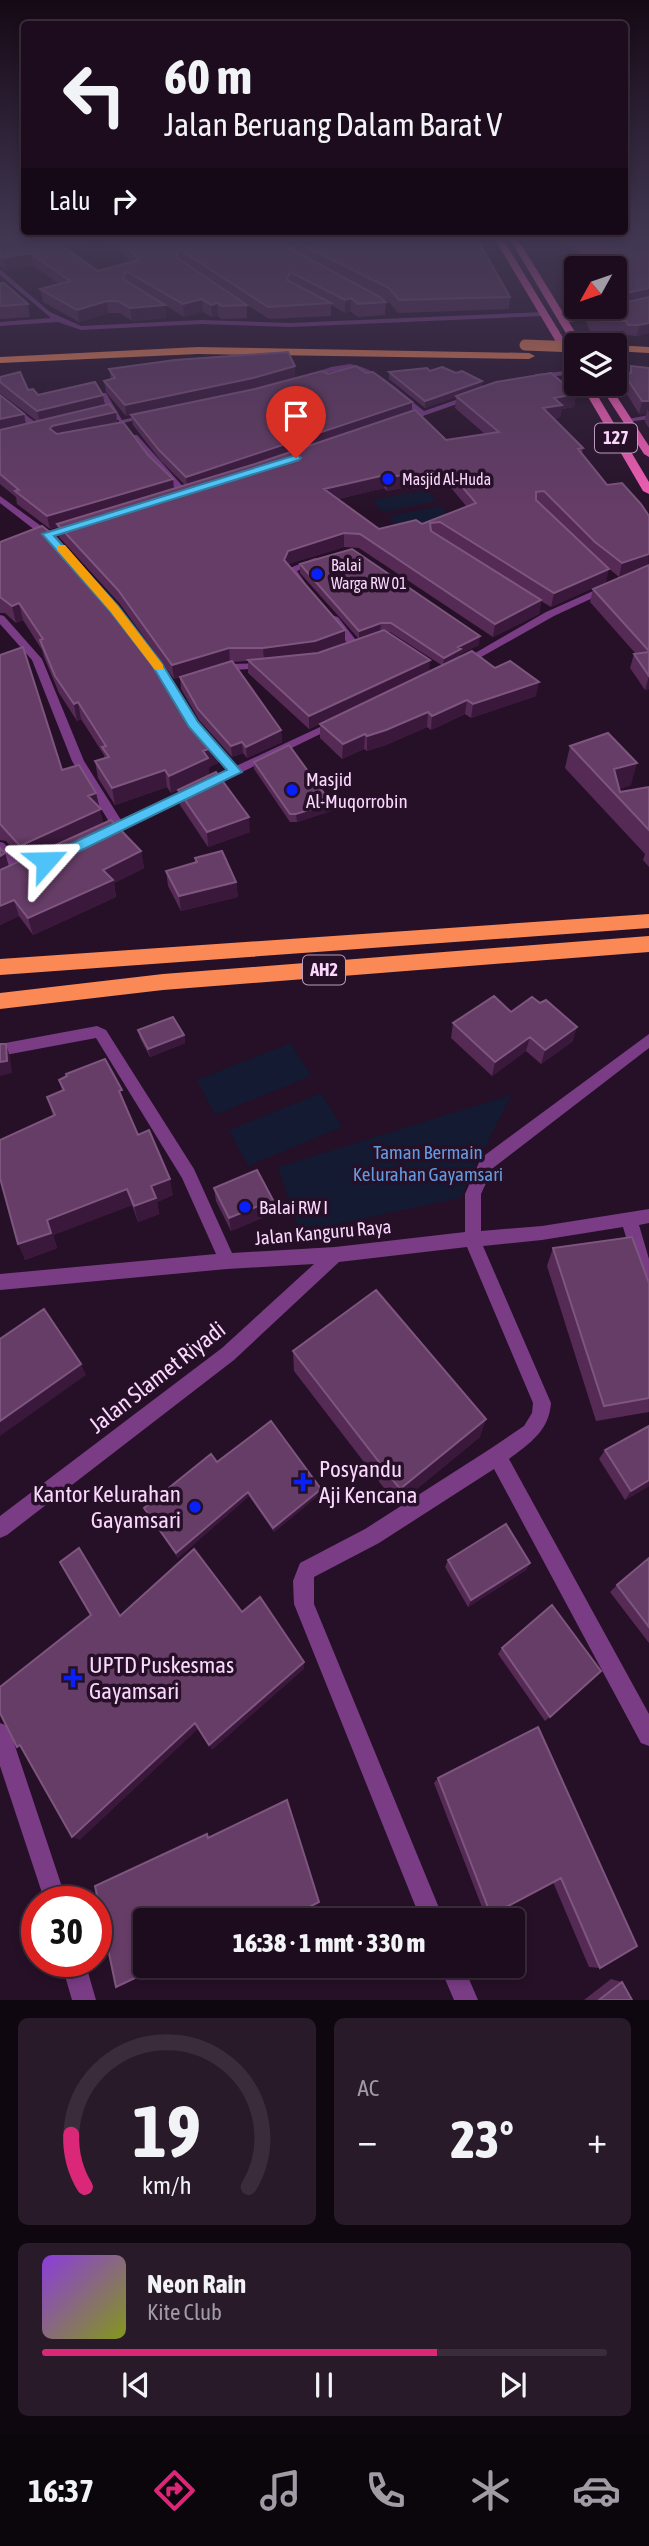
<!DOCTYPE html>
<html lang="id">
<head>
<meta charset="utf-8">
<style>
  :root { --surface:#1c0c1d; --page:#291a2a; --text:#f1f3f6; --muted:#a09ba4; --line:#3a2c3b; --accent:#db2777 }
  body { margin:0; font-family:"Asap Condensed",sans-serif; background:var(--page); color:var(--text); height:100vh; display:flex; flex-direction:column; font-size:26px; white-space:nowrap }
  * { box-sizing:border-box; margin:0 }
  p { font-size:23px; color:var(--muted) }
  .icon { flex:none; width:38px; height:38px; fill:none; stroke:currentColor; stroke-width:2; stroke-linecap:round; stroke-linejoin:round }
  .map { position:relative; height:2000px; overflow:hidden }
  .details { display:flex; flex-direction:column; gap:18px; padding:18px; background:#0f0710; flex:1 }
  .details>* { flex:none }
  .banner { position:absolute; left:21px; top:21px; width:607px; height:214px; border-radius:7px; box-shadow:0 4px 10px #0003,0 0 0 2px var(--line); background:#1c0c1d; color:var(--text); overflow:hidden }
  .needle { width:46px; rotate:230deg }
  .tools { position:absolute; left:564px; top:256px; display:grid; gap:14px }
  .tools a { display:grid; place-items:center; width:63px; height:63px; border-radius:7px; background:var(--surface); box-shadow:0 4px 10px #0003,0 0 0 2px var(--line); font-size:35px }
  .speed { position:absolute; left:21px; top:1886px; display:flex; gap:14px; font-size:35px; font-weight:700; text-align:center }
  .speed>* { display:grid; place-content:center; width:91px; height:91px; border-radius:50%; background:var(--surface); box-shadow:0 4px 10px #0003,0 0 0 2px var(--line); line-height:1 }
  .speed .limit { border:10px solid #d22; background:#fff; color:#111 }
  .pin { position:absolute; display:grid; place-items:center; width:60px; height:60px; color:#fff; margin:-72px -30px; border-radius:50% 50% 50% 0; rotate:-45deg; box-shadow:0 0 7px #0007 }
  .pin .icon { rotate:45deg }
  .me { position:absolute; width:77px; margin:-38px; rotate:65deg; stroke-linejoin:round; filter:drop-shadow(0 0 5px #0008) }
  .turn { display:flex; align-items:center; gap:24px; height:147px; padding:0 28px; font-size:32px }
  .turn .icon { width:91px; height:91px; stroke-width:2.5 }
  .turn b { display:block; font-size:49px; line-height:60px }
  .then { display:flex; align-items:center; height:66px; padding:0 28px; background:#0003; gap:14px; font-size:26px }
  .big { font-size:52px; font-weight:800; line-height:1.1 }
  .details .tile { flex:1; display:flex; flex-direction:column; justify-content:center; gap:10px; min-width:0; padding:0 24px; border-radius:10px; background:var(--page) }
  .details .dial { align-items:center; gap:0 }
  .dial svg { height:182px; overflow:visible; fill:none; stroke:var(--line); stroke-width:7; stroke-linecap:round; text-anchor:middle }
  .dial text { fill:var(--text); stroke:none }
  .song { display:flex; align-items:center; gap:21px }
  .cover { width:84px; height:84px; border-radius:10px; background:linear-gradient(135deg,hsl(270 70% 55%),hsl(70 70% 35%)) }
  .played { height:7px; border-radius:4px; background:linear-gradient(90deg,var(--accent) 70%,var(--line) 70%) }
  .keys { display:flex; justify-content:space-around; direction:ltr }
  .heat { display:flex; justify-content:space-between; align-items:center; font-size:38px; direction:ltr }
  .details .tiles { flex:1; display:grid; gap:18px; grid-template-columns:1fr 1fr }
  .tile:last-child { grid-column:span 2 }
  .trip { position:absolute; left:133px; top:1908px; width:392px; height:70px; border-radius:7px; background:var(--surface); box-shadow:0 4px 10px #0003,0 0 0 2px var(--line); font-weight:800; line-height:70px; text-align:center }
  .dock { display:flex; height:112px; justify-content:space-around; align-items:center; background:#0b050c; color:var(--muted) }
  .dock .icon { width:49px; height:49px }
  .dock .active { color:var(--accent) }
  .dock b { font-size:32px; color:var(--text) }
  .map>svg:first-child { display:block }
  .green { fill:#131a31 }
  .lines { fill:none; stroke-linecap:round; stroke-linejoin:round }
  .street { fill:#793c85; fill-rule:evenodd }
  .primary { fill:#fc61ba; fill-rule:evenodd }
  .highway { fill:#fb8955; fill-rule:evenodd }
  .highway-bridge { stroke:#fb8955; stroke-width:11 }
  .wall { fill:#552a55; fill-rule:evenodd }
  .shaded-wall { fill:#3a183b }
  .building { fill:#663d67; stroke:#7e557f; stroke-width:2; fill-rule:evenodd }
  .route { fill:#4fc3f7; stroke:#337fa1; stroke-width:2 }
  .slow { fill:#f59e0b }
  .poi-dot { fill:#0821fa; stroke:#261027; stroke-width:2.5 }
  .labels { text-anchor:middle; stroke-width:7; stroke-linejoin:round; paint-order:stroke }
  .far-poi-label { font-size:16px; fill:#fbd7fe; stroke:#261027; text-anchor:start }
  .shield { fill:#261027; stroke:#bb9bbe; stroke-width:2 }
  .shield-label { font-size:18px; font-weight:bold; fill:#fbd7fe }
  .poi-label { font-size:19px; fill:#fbd7fe; stroke:#261027; text-anchor:start }
  .park-label { font-size:19px; fill:#649bde; stroke:#261027 }
  .street-label { font-size:19px; fill:#fbd7fe; stroke:#261027 }
  .near-street-label { font-size:23px; fill:#fbd7fe; stroke:#261027 }
  .near-poi-label { font-size:23px; fill:#fbd7fe; stroke:#261027; text-anchor:start }
</style>
</head>
<body>
<div class="map">
<svg width="649" height="2000" viewBox="0 0 649 2000">
  <rect width="100%" height="100%" fill="#261027"/>
  <!-- green -->
  <path class="green" d="M426 490 437 501 383 512 373 500Z
    M441 506 453 521 400 531 389 516Z
    M291 1043 311 1076 215 1115 197 1080Z
    M321 1093 342 1127 248 1166 229 1130Z
    M511 1095 460 1198 300 1232 278 1167Z"/>
  <g class="lines">
    <!-- street -->
    <path class="street" d="M0 269 50 312 81 326 201 320 290 323 543 312 547 314 543 316 290 327 201 324 81 330 58 322 0 326V322L51 318 0 275Z
      M605 310 608 314 562 324 558 322Z
      M350 364C380 369 401 393 424 411L470 395 477 397 403 423 399 421 400 419 417 413 365 373C344 364 327 374 307 379L303 377 331 367Z
      M576 370V374L536 378 532 376 536 374Z
      M100 393H106L122 420 148 414 152 416 119 424V420H116L99 395Z
      M0 395 39 425V429H33L0 401Z
      M649 415V419L627 422 623 420Z
      M131 435H137L187 491V495H181L131 439Z
      M0 496 48 531 74 523 79 526 54 536V540L45 538 0 553V547L40 534 0 503Z
      M315 558 323 560 297 571 306 584 298 586 287 574V569Z
      M609 584 614 587 612 589 554 616 467 665H459L458 663 546 612Z
      M0 615 4 616 42 659 84 761 121 820 227 770 189 726 152 665 138 647 139 645H147L162 664 197 722 236 766 333 721H341L343 723 123 830 102 838 98 837 96 834 111 825 72 761 32 660 0 624Z
      M334 616 338 617 359 644V648H351L330 621 329 619Z
      M267 663 271 664V668L231 670 218 673 213 670 231 664Z
      M0 842 4 843 27 870 28 873 27 876H17L0 855Z
      M97 1026 106 1030 194 1169 232 1253 335 1247 465 1232V1194L481 1158 649 1034V1048L493 1168 481 1194V1231L542 1226 649 1209V1223L639 1225 649 1259V1296L643 1294 641 1288 623 1227 542 1240 483 1246 551 1403C549 1431 530 1443 509 1459L649 1714V1746L641 1743 494 1469 379 1543 314 1577V1604L444 1920H421L294 1604 293 1581 300 1563 365 1529 490 1449 524 1426 532 1413 533 1403 467 1247 339 1262 234 1360 7 1535 0 1538V1516L222 1348 314 1264 227 1269 0 1290V1274L216 1254 182 1178 96 1038 0 1056V1044Z
      M0 1723 8 1726 11 1734 67 1902H45L0 1766Z
      M61 1962H85L96 2000H72Z
      M439 1965H463L478 2000H454Z"/>
    <!-- primary -->
    <path class="primary" d="M493 236H501L576 359V370L571 367Z
      M508 236H516L583 345H576V347L573 345Z
      M580 383H590L649 482V494L643 491Z
      M598 383H608L649 446V457L644 454Z"/>
    <!-- highway -->
    <path class="highway" d="M613 345H614L649 347V353L614 351Z
      M198 347 529 353 535 356 529 359 198 354 0 363V357Z
      M649 914V928L0 975V959Z
      M649 936V952L163 990 0 1009V993L163 974Z"/>
    <!-- highway-bridge -->
    <path class="highway-bridge" d="M525 345 576 347"/>
  </g>
  <!-- wall -->
  <path class="wall" d="M0 236H478L480 239 479 244 510 297 509 309 398 313 388 301 372 292 386 302 385 315 358 317 350 311 345 313 331 305V316L269 319 239 300 247 305V318L222 319 218 316 212 317 203 312 184 317 165 305 166 318 132 321 120 313H108L79 322 43 302 40 289 59 284 33 265 6 270 0 266ZM106 237 131 262 98 271 62 246Z
    M556 236H649V333L637 336 626 335 624 331H590L586 321 588 312 584 313 581 306H614L576 268V290L566 283 568 273 580 255Z
    M0 283 28 304 30 317 0 319Z
    M631 366 649 368V428L645 422 646 413 639 414 622 386 624 374 629 373Z
    M109 369 295 377 258 388 328 374 412 402V411L446 440 485 434 455 408 456 397 425 408 389 379V372L430 371 482 387 576 394 574 407 562 409 560 417 554 419 583 448 582 454 607 485 649 516V689L645 690 630 668 634 654H636L590 602 593 589 619 577 607 567 606 582 551 607 541 601 539 614 493 637 359 548 344 547 288 564 345 644 359 639 300 573V564L479 645 460 654V657L536 696 471 718 465 714 431 730 427 727 386 745 367 751 364 749 342 759 320 738V724L309 729 248 673V661L232 662 281 730 282 742 247 758 243 753 232 757 199 720 181 689 180 677 230 662 174 679 120 604 59 537 57 527 50 529 17 504 16 497 0 484V395L24 414 26 424 37 421 0 393V377L38 395 104 405 116 412 117 423 173 479 174 489 185 485 160 460 133 425 131 415 126 416 106 392 104 381 111 379ZM447 483 467 507 422 524 379 529 338 499 384 488 387 491 411 486 414 489ZM387 632H390L443 666 429 672Z
    M0 542 185 711 216 746 218 763 209 767V775L250 832 208 847 180 805 178 790 171 793 167 787 115 805 98 778 95 761 105 759 104 755 81 719 77 721 59 693 44 657 42 650 23 620 16 623 5 613H0Z
    M0 655 62 770 96 793 103 823 141 851 144 868 114 883 116 897 33 935 19 916 0 925V848L5 853 8 866 22 860 6 841 0 840Z
    M570 746 631 785 619 789 620 792 649 787V867L643 860 645 854 565 768Z
    M254 762 331 803V811L297 822H290L254 769Z
    M195 858 236 882 238 897 181 911 168 886 166 871 195 863Z
    M511 1012 573 1041 541 1064 526 1051 492 1076 451 1038 453 1023Z
    M138 1030 184 1035 185 1043 150 1057 140 1038Z
    M59 1080 126 1106 138 1135 173 1195 157 1202 159 1214 138 1222 132 1205 53 1235 57 1248 25 1260 2 1186 53 1116 47 1097 62 1090Z
    M214 1188 273 1200 274 1213 231 1231 216 1201Z
    M553 1248 649 1283V1412L596 1421 547 1266Z
    M293 1351 480 1437 397 1505 294 1371Z
    M605 1450 649 1486 625 1500 599 1459Z
    M217 1462 321 1489V1493L274 1532 249 1496 178 1558 146 1512 144 1508Z
    M649 1558V1643L610 1592 617 1585Z
    M448 1560 530 1563 526 1570 468 1607 445 1567Z
    M502 1648 601 1671 545 1721 498 1654Z
    M538 1727 600 1968 589 1967 553 1882 491 1915H485L434 1783 438 1778Z
    M611 1979 622 1982 632 2000H584Z"/>
  <!-- shaded-wall -->
  <path class="shaded-wall" d="M48 236H106V237L50 248Z
    M30 253 33 265 6 270 3 258Z
    M649 288 648 297 614 306V296Z
    M351 298 350 311 345 313V300Z
    M202 299 203 312 184 317 183 304Z
    M107 301 108 313 79 322 77 310Z
    M217 303 218 316 212 317 211 305Z
    M165 305 166 318 132 321 130 308Z
    M585 306H612L584 313Z
    M649 323V333L637 336 639 325Z
    M295 366V377L253 389 126 416 125 405Z
    M482 381V388L425 408V401Z
    M576 394 574 407 562 409 560 417 541 421 543 408 554 398Z
    M103 395 105 407 40 423 37 411Z
    M642 401H649V412L647 409V413L639 414Z
    M412 402V412L187 487 186 477Z
    M116 412 117 424 54 438 50 429 52 426Z
    M24 414 26 427 0 432V419Z
    M448 470 447 483 414 489 415 476Z
    M412 473 411 486 387 491V478Z
    M385 475 384 488 324 502V489Z
    M173 479 174 492 57 524V527L50 529 47 516Z
    M344 533V547L288 564 284 560 288 551Z
    M649 554V566L619 577 622 563Z
    M609 569 606 582 551 607 554 593Z
    M541 600 539 614 493 637 495 624Z
    M19 603 23 620 16 623 12 606Z
    M381 623 380 632 359 639V631Z
    M345 630V644L315 654 264 661 263 648Z
    M480 636 479 645 460 654V658L443 666 444 658 458 647Z
    M229 648 230 662 174 679 172 665Z
    M430 660 429 673 309 729V716Z
    M649 676V689L645 690Z
    M539 682 536 696 471 718 473 704Z
    M467 700 465 714 431 730 432 716Z
    M78 702 81 719 77 721 74 704Z
    M428 712 427 727 386 745 367 751V736Z
    M281 730 282 742 247 758 246 747Z
    M365 734 364 749 342 759 343 744Z
    M242 742 243 753 232 757 231 746Z
    M216 746 218 763 209 767V775L171 793 169 776 203 751Z
    M637 763 631 785 612 791 614 769Z
    M165 770 167 787 115 805 112 788Z
    M96 793 104 826 25 863 20 846 88 796Z
    M331 803V811L297 822 296 814Z
    M249 817 250 832 208 847 207 832Z
    M141 851 144 868 114 883 116 897 33 935 28 918 103 870Z
    M5 853 10 870 0 876V856Z
    M236 882 238 897 181 911 179 896Z
    M14 900 19 916 0 925V906Z
    M577 1027 573 1041 541 1064 545 1050Z
    M184 1035 185 1043 150 1057 148 1049Z
    M530 1037 526 1051 492 1076 495 1062Z
    M6 1044 10 1057 12 1073 0 1076V1062Z
    M170 1179 173 1195 157 1202 159 1214 138 1222 134 1206 151 1186Z
    M127 1189 132 1205 53 1235 57 1248 25 1260 18 1244 47 1220Z
    M273 1200 274 1213 231 1231 229 1218Z
    M81 1364 86 1375 0 1436V1421Z
    M486 1419 480 1437 397 1505 400 1489Z
    M649 1480V1486L625 1500 631 1491Z
    M321 1489V1493L274 1532 273 1528Z
    M248 1492 249 1496 178 1558 176 1553Z
    M530 1563 526 1570 468 1607 471 1600Z
    M304 1662V1669L212 1750 209 1745Z
    M195 1723 199 1728 80 1840 72 1837Z
    M162 1965H164L123 1985 116 1987Z"/>
  <!-- building -->
  <path class="building" d="M0 236H48L98 271 139 260 116 236H267L380 297 386 302 358 304 351 298 345 300 290 272 287 280 331 303 268 307 179 249 176 257 247 305 222 306 217 303 211 305 202 299 183 304 126 271 123 279 165 305 130 308 118 301H107L77 310 40 289 70 281 30 253 3 258 0 256Z
    M285 236H478L480 239H477L510 297 399 300 389 288Z
    M569 236H649V288L614 296V268H576V279L568 273 585 249Z
    M0 283H4L28 304 0 306Z
    M649 297V323L639 325H628L626 321 591 320 588 311 609 306H614V305Z
    M288 352 295 366 253 378 125 405 104 381 115 378 109 369 175 360Z
    M356 366 366 373 373 372 412 402 186 477 159 450 131 415 255 389 322 371 328 374Z
    M631 366 649 368V401H642L624 374 631 373Z
    M442 367 456 373 462 371 482 381 425 401 389 372 427 368 430 371Z
    M20 372 28 390 33 389 38 395 95 382 103 395 37 411 0 382V377Z
    M551 373 576 394 554 398 562 405 543 408 583 448 578 449 607 485 622 483 641 504 649 516V554L622 563 595 542 544 491 536 492V500L609 569 554 593 440 522 430 523 431 531 541 600 495 624 360 534 344 533 288 551 284 560 345 630 315 641 263 648H229L172 665 118 590 57 524 255 464 415 410 446 440 499 432 456 396 496 382ZM448 470 476 503 422 524 416 520 379 529 324 489 385 475 387 478 412 473 415 476Z
    M0 395 24 414 0 419Z
    M109 404 116 412 52 426 50 429 57 434 123 422 148 455 173 479 47 516 15 491 19 490 0 474V430Z
    M42 526 55 536 105 595 147 650 185 711 216 746 203 751 208 758 169 776 165 770 112 788 95 761 109 757 102 747 106 746 78 702 74 704 55 676 40 640 43 639 19 603 12 606 0 597V542Z
    M352 549 480 636 458 647 461 649 444 658 391 623H381L359 631 300 564Z
    M649 565V651L593 589Z
    M384 630 430 660 309 716 248 660 318 653Z
    M23 647 62 770 79 765 96 793 88 796 101 809 20 846 0 824V655Z
    M472 651 495 668 510 661 539 682 473 704 467 700 432 716 428 712 386 730 367 736 365 734 343 744 320 724Z
    M649 652V676L634 654Z
    M232 661 281 730 246 747 242 742 231 746 198 709 180 677Z
    M608 733 637 763 614 769 620 792 649 787V830L570 746Z
    M289 745 331 803 296 814H290L254 762Z
    M216 772 249 817 207 832 178 790Z
    M111 820 141 851 103 870 113 880 28 918 14 900 0 906V870Z
    M0 848 5 853 0 856Z
    M222 851 236 882 179 896 166 871 197 862 195 858Z
    M494 996 511 1012 532 997 540 1003 546 1000 577 1027 545 1050 530 1037 495 1062 453 1023Z
    M173 1017 184 1035 148 1049 138 1030Z
    M0 1044H6L7 1061 0 1062Z
    M105 1059 122 1090 119 1091 138 1135 149 1130 170 1179 151 1186 156 1198 134 1206 127 1189 47 1220 51 1233 18 1244 0 1178V1140L55 1115 47 1097 64 1090 59 1080 67 1076 66 1074Z
    M257 1170 273 1200 229 1218 214 1188Z
    M632 1237 649 1283V1398L604 1406 553 1248Z
    M376 1290 486 1419 400 1489 293 1351Z
    M44 1309 81 1364 0 1421V1339Z
    M271 1421 321 1489 273 1528 248 1492 176 1553 144 1508 211 1454 217 1462Z
    M649 1426V1480L631 1491 605 1450Z
    M506 1524 530 1563 471 1600 448 1560Z
    M79 1548 120 1616 194 1549 242 1612 260 1597 304 1662 209 1745 195 1723 72 1837 20 1745 17 1747 0 1713V1687L91 1615 60 1562Z
    M649 1558V1627L617 1585Z
    M552 1605 601 1671 550 1717 502 1648Z
    M538 1727 637 1946 600 1968 561 1878 491 1915 438 1778Z
    M287 1800 319 1902 284 1920H145V1965H162L116 1987 95 1886 207 1834 208 1838Z
    M622 1982 632 2000H599Z"/>
  <!-- sky -->
  <linearGradient id="sky" x2="0" y2="1"><stop stop-color="#150915"/><stop offset="0.46" stop-color="#413752"/><stop offset="1" stop-color="#413752" stop-opacity="0"/></linearGradient>
  <rect width="649" height="516" fill="url(#sky)"/>
  <!-- route -->
  <path class="route" d="M296 455 301 458 299 460 54 536 118 606 161 662 198 722 242 772 51 865H41L39 861 41 858 227 770 189 727 152 665 110 611 42 534Z"/>
  <!-- slow -->
  <path class="slow" d="M57 545H65L118 606 163 665V670H155L110 611 57 550Z"/>
  <!-- markers -->
  <g class="poi-dot">
    <circle cx="388" cy="479" r="7"/>
    <circle cx="317" cy="574" r="7"/>
    <circle cx="292" cy="790" r="7"/>
    <circle cx="245" cy="1207" r="7"/>
    <path d="M299.5 1471.5h7v7h7v7h-7v7h-7v-7h-7v-7h7z"/>
    <circle cx="195" cy="1507" r="7"/>
    <path d="M69.5 1667.5h7v7h7v7h-7v7h-7v-7h-7v-7h7z"/>
  </g>
  <g class="labels">
    <!-- far-poi labels -->
    <g class="far-poi-label">
      <text x="402" y="485">Masjid Al-Huda</text>
      <text x="331" y="571">Balai<tspan x="331" dy="18">Warga RW 01</tspan></text>
    </g>
    <!-- shield labels -->
    <g class="shield">
      <rect x="595" y="423.5" width="42" height="29" rx="5"/>
      <rect x="303" y="955.5" width="42" height="29" rx="5"/>
    </g>
    <g class="shield-label">
      <text x="616" y="444">127</text>
      <text x="324" y="976">AH2</text>
    </g>
    <!-- poi labels -->
    <g class="poi-label">
      <text x="306" y="786">Masjid<tspan x="306" dy="22">Al-Muqorrobin</tspan></text>
      <text x="259" y="1214">Balai RW I</text>
    </g>
    <!-- park labels -->
    <g class="park-label">
      <text x="428" y="1159">Taman Bermain<tspan x="428" dy="22">Kelurahan Gayamsari</tspan></text>
    </g>
    <!-- street labels -->
    <g class="street-label">
      <text transform="translate(323 1232) rotate(-5)" y="7">Jalan Kanguru Raya</text>
    </g>
    <!-- near-street labels -->
    <g class="near-street-label">
      <text transform="translate(157 1377) rotate(-38)" y="8">Jalan Slamet Riyadi</text>
    </g>
    <!-- near-poi labels -->
    <g class="near-poi-label">
      <text x="319" y="1477">Posyandu<tspan x="319" dy="26">Aji Kencana</tspan></text>
      <text x="181" y="1502" text-anchor="end">Kantor Kelurahan<tspan x="181" dy="26">Gayamsari</tspan></text>
      <text x="89" y="1673">UPTD Puskesmas<tspan x="89" dy="26">Gayamsari</tspan></text>
    </g>
  </g>
</svg>
<div class="tools">
<a><svg class="needle" viewBox="-14 -14 28 28"><path d="M0-13l5 13h-10z" fill="#e53935"/><path d="M0 13l5-13h-10z" fill="#a09ba4"/></svg></a>
<a><svg class="icon" aria-label="layers" viewBox="0 0 24 24"><path d="M12 4l9 5-9 5-9-5zM3 14l9 5 9-5"/></svg></a>
</div>
<div class="speed"><div class="limit">30</div></div>
<div class="pin" style="left:296px;top:458px;background:#d93025"><svg class="icon" aria-label="arrive" viewBox="0 0 24 24"><path d="M6 21V4h12l-3 4 3 4H6"/></svg></div>
<svg class="me" style="left:46px;top:861px" viewBox="-20 -20 40 40"><path d="M0-17L14 15 0 8-14 15z" fill="#4fc3f7" stroke="#fff" stroke-width="4"/></svg>
<div class="trip">16:38 · 1 mnt · 330 m</div>
<div class="banner">
<div class="turn"><svg class="icon" aria-label="left" viewBox="0 0 24 24"><path d="M17 20v-9H6M10 6l-5 5 5 5"/></svg><div><b>60 m</b>Jalan Beruang Dalam Barat V</div></div>
<div class="then">Lalu<svg class="icon" aria-label="right" viewBox="0 0 24 24"><path d="M7 20v-9h11M14 6l5 5-5 5"/></svg></div>
</div>
</div>
<section class="details">
<div class="tiles">
<div class="tile dial"><svg viewBox="0 0 100 80">
<path d="M14 69A42 42 0 1 1 86 69"/>
<path d="M14 69A42 42 0 0 1 8 46" stroke="#db2777"/>
<text x="50" y="56" font-size="32" font-weight="700">19</text>
<text x="50" y="72" font-size="11">km/h</text>
</svg></div>
<div class="tile"><p>AC</p>
<div class="heat"><a>−</a><b class="big">23°</b><a>+</a></div>
</div>
<div class="tile">
<div class="song"><i class="cover"></i><div><b>Neon Rain</b><p>Kite Club</p></div></div>
<div class="played"></div>
<div class="keys"><svg class="icon" aria-label="previous" viewBox="0 0 24 24"><path d="M18 5L8 12l10 7zM5 5v14"/></svg><svg class="icon" aria-label="pause" viewBox="0 0 24 24"><path d="M8 5v14M16 5v14"/></svg><svg class="icon" aria-label="next" viewBox="0 0 24 24"><path d="M6 5l10 7-10 7zM19 5v14"/></svg></div>
</div>
</div>
</section>
<nav class="dock">
<b>16:37</b>
<svg class="icon active" aria-label="directions" viewBox="0 0 24 24"><path d="M12 3l9 9-9 9-9-9zM9 14v-3h6M13 9l2 2-2 2"/></svg>
<svg class="icon" aria-label="music" viewBox="0 0 24 24"><path d="M9 18V5l10-2v13"/><circle cx="6" cy="18" r="3"/><circle cx="16" cy="16" r="3"/></svg>
<svg class="icon" aria-label="phone" viewBox="0 0 24 24"><path d="M5 4h4l2 5-3 2q2 4 5 5l2-3 5 2v4C11 20 4 13 5 4z"/></svg>
<svg class="icon" aria-label="climate" viewBox="0 0 24 24"><path d="M12 3v18M4 7l16 10M4 17L20 7"/></svg>
<svg class="icon" aria-label="car" viewBox="0 0 24 24"><path d="M5 17H2v-5l4-1 3-4h7l3 4 3 1v5h-3M9 17h6M6 11h13"/><circle cx="7" cy="17" r="2"/><circle cx="17" cy="17" r="2"/></svg>
</nav>
</body>
</html>
